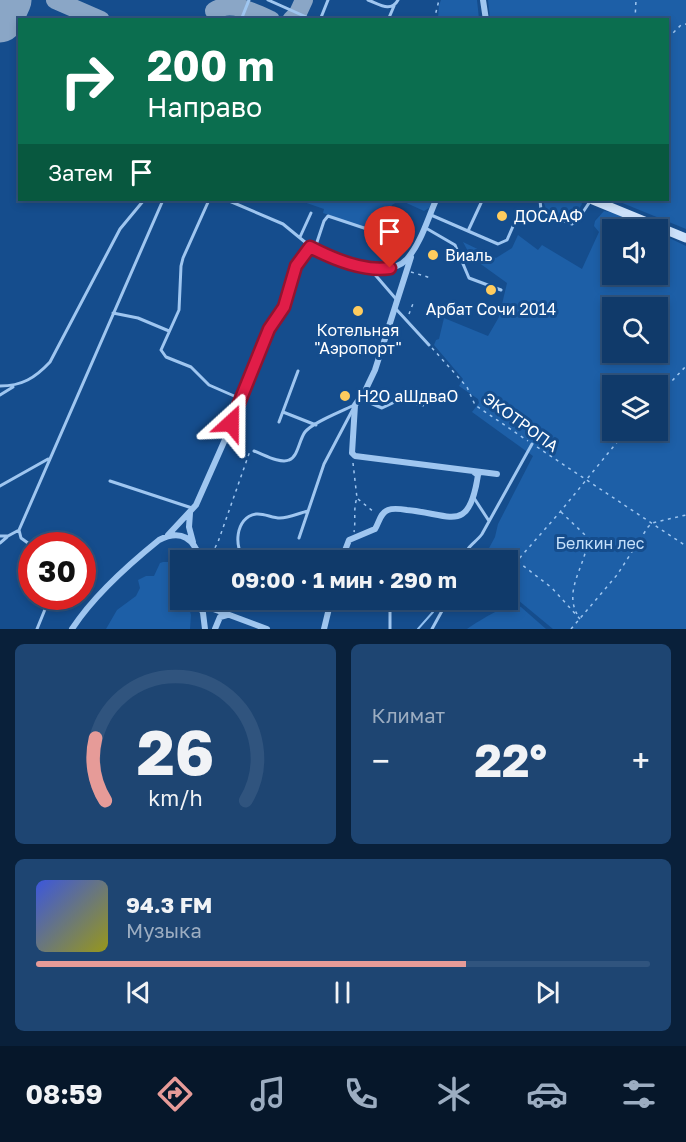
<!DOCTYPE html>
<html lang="ru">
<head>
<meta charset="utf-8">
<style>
  :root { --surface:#103a6a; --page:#1e4572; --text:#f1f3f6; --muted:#9cadc1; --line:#30547e; --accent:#e69b98 }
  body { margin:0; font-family:"Golos Text",sans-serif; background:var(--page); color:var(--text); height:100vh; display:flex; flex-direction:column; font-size:22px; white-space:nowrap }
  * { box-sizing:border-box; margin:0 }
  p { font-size:20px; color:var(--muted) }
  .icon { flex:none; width:33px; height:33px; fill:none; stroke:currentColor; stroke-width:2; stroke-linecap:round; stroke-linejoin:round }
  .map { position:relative; height:629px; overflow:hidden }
  .details { display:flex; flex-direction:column; gap:15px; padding:15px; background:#09203a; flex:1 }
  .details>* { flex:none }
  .guide { position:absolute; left:18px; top:18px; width:651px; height:183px; border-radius:0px; box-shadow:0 3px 9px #0003,0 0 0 2px var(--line); background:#0b6e4f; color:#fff; overflow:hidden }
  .controls { position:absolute; left:602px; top:219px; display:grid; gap:12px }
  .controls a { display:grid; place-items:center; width:66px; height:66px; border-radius:0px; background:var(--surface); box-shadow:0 3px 9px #0003,0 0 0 2px var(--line); font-size:30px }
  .speed { position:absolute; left:18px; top:532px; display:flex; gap:12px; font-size:30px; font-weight:700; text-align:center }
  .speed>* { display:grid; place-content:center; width:78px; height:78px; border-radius:50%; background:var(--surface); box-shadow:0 3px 9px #0003,0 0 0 2px var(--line); line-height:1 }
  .speed .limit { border:9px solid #d22; background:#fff; color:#111 }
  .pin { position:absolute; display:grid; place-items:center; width:51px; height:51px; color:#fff; margin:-62px -26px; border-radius:50% 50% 50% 0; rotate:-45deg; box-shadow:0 0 6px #0007 }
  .pin .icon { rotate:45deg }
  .me { position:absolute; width:66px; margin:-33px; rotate:24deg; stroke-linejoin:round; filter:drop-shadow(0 0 4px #0008) }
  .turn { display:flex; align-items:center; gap:21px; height:126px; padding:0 30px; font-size:27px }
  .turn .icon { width:78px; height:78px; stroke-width:2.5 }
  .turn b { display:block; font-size:42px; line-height:51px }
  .then { display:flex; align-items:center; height:57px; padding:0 30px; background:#0003; gap:12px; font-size:22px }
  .big { font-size:45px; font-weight:700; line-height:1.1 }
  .details .tile { flex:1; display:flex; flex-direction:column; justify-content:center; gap:9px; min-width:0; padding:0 21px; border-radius:9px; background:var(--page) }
  .details .dial { align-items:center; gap:0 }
  .dial svg { height:156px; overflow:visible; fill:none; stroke:var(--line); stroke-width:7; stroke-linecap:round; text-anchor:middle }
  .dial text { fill:var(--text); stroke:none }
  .song { display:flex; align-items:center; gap:18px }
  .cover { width:72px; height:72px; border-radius:9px; background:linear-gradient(135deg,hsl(230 70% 55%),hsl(60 70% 35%)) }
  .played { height:6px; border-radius:3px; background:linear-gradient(90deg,var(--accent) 70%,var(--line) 70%) }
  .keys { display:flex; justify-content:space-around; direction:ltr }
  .heat { display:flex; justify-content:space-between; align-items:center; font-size:33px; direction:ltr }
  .details .tiles { flex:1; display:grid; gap:15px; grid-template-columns:1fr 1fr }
  .tile:last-child { grid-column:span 2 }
  .trip { position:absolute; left:170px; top:550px; width:348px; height:60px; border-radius:0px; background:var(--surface); box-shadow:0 3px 9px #0003,0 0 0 2px var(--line); font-weight:700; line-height:60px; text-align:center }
  .menu { display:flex; height:96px; justify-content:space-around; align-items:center; background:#06172a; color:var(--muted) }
  .menu .icon { width:42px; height:42px }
  .menu .active { color:var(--accent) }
  .menu b { font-size:27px; color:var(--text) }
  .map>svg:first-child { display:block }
  .green { fill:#1d5fa7; fill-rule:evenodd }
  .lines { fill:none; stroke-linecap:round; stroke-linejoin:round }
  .stream { stroke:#91c1f3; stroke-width:2 }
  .taxiway { stroke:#8aa6c6; stroke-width:18 }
  .runway { stroke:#8aa6c6; stroke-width:45 }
  .path { stroke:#9fc6f0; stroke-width:1.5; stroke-dasharray:3 4.5; stroke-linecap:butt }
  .lane { stroke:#9fc6f0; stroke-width:3 }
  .street { stroke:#9fc6f0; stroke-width:6 }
  .secondary { stroke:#cde2fb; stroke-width:9 }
  .route-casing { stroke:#92132f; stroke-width:15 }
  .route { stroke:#e11d48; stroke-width:10 }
  .poi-dot { fill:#ffcc5e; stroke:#154d8d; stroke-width:2 }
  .labels { text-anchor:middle; stroke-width:6; stroke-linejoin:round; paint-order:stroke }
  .poi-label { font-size:16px; fill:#fff; stroke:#154d8d; text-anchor:start }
  .street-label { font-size:16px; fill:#fff; stroke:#154d8d }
  .park-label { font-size:16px; fill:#c5e0fb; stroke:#154d8d }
</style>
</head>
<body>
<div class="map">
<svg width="686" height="629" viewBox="0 0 686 629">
  <rect width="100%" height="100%" fill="#154d8d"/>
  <!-- green -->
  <path class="green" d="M441 0H477L479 19H438L439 5Z
    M488 0H686V229L615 200H668V20L490 19Z
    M298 200H433L429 208 424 211 400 200 392 205 383 232 379 233 323 213 324 209Z
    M543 200H580L582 204 575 216 567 218 546 209Z
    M604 211 614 213 651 229 612 230V274H657V232L686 246V629H553L507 591V561H482L495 537 498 524 533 456 472 412 479 403 478 399 459 386 463 379 434 345 436 340 439 339 444 318 488 336 499 317 507 283 471 257 463 242 496 258 512 248 518 235 538 250 542 245 582 269 599 232 594 226 595 221ZM612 308H657V352H612ZM612 386H657V430H612Z
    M163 562H171L180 568V600H187L191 615 190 629H106L117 610 136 596 140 588 138 580 146 576H154L160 563Z
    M516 605 521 607 546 629H467C481 620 498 608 516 605Z"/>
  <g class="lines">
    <!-- stream -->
    <path class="stream" d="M418 629 433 612"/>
    <!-- taxiway -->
    <path class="taxiway" d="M55 0 101 20
      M214 11C230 0 254 12 271 20
      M291 20 298 13 304 0"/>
    <!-- runway -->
    <path class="runway" d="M0 20 9 0"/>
    <!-- path -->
    <path class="path" d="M434 20 439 0
      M635 20 636 0
      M668 38 681 25 686 24
      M411 272 431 278
      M409 314 414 301
      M432 348 467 387 475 405 528 441
      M657 397 686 366
      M537 447 686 546
      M353 463 357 498C353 508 356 521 354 532
      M358 499 375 513
      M561 512 585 535 587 543C585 566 564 590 577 614
      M208 561 218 542 250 451
      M580 619 552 588 517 561 560 512 627 430
      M571 629 617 575 648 527 652 523 686 515"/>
    <!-- lane -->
    <path class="lane" d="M268 0 313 20
      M368 0C379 4 391 13 398 0
      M241 20 249 0
      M320 20 328 0
      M388 20 394 6
      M209 200 183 258 181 266 179 310 161 350 166 357 191 367 209 385 241 399
      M227 200 283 224 311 247
      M540 200 541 210 544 213 572 224 577 221 591 200
      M431 215 498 244 507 240 518 215
      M424 227 455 245 469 278 501 290
      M468 231 481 203
      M300 237 311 213
      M315 248 324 221 328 216 379 233
      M371 270 396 299
      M396 309 429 345
      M113 313 138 318 169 331
      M0 386C22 386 35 378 50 362L120 229 144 200
      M0 395 13 387
      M361 399 382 408 399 400 423 405
      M283 412 316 425
      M279 422 298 371
      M254 451C263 454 280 464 289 460 298 457 299 440 305 432 313 422 341 412 354 405
      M110 481 192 508
      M0 486 48 459
      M474 498 489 521
      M19 530 21 538 32 546
      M0 536H8L19 530 163 200
      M299 538 324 464 353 409
      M0 543 7 537
      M246 561C233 549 235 517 256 514 264 513 272 518 280 518 289 518 299 513 308 511
      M466 561C463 547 475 544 482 534L532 444
      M390 600V629
      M37 629 50 597
      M432 629 448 600"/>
    <!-- street -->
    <path class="street" d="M483 0 486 20
      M411 257 375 370 365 391 355 405 352 453 355 456 497 474
      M190 513 189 527 193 542
      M168 535 196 505 239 408 269 329 284 307 296 265 311 247C333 260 386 282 407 259 421 243 428 218 436 200
      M341 561 349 540 375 529C379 523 380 513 388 510 393 508 401 509 407 510 451 514 469 535 478 475L474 472
      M199 603 203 613 205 629
      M200 604 267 629
      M72 629C94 595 128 565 159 540 181 529 195 538 200 561
      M215 629 220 617 227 615
      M324 629 331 600"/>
    <!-- secondary -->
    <path class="secondary" d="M593 200 686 238"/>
  </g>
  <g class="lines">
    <defs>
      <path id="route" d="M231 423 269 329 284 307 296 266 310 247C333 259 365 272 390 268"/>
    </defs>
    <!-- route casing -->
    <use href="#route" class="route-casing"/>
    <!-- route -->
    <use href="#route" class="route"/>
  </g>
  <!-- markers -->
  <g class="poi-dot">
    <circle cx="502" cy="216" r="6"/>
    <circle cx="433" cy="255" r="6"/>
    <circle cx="491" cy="290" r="6"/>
    <circle cx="358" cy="311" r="6"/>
    <circle cx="345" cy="396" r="6"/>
  </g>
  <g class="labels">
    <!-- poi labels -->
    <g class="poi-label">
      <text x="514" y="222">ДОСААФ</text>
      <text x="445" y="261">Виаль</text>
      <text x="491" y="315" text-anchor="middle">Арбат Сочи 2014</text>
      <text x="358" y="336" text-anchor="middle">Котельная<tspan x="358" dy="18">"Аэропорт"</tspan></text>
      <text x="357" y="402">H2O аШдваО</text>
    </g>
    <!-- street labels -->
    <g class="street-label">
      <text transform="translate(521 422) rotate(36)" y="6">ЭКОТРОПА</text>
    </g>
    <!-- park labels -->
    <g class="park-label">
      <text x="600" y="549">Белкин лес</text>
    </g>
  </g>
</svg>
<div class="controls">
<a><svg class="icon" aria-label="sound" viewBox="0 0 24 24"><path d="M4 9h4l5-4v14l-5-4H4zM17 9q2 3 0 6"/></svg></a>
<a><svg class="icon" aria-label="search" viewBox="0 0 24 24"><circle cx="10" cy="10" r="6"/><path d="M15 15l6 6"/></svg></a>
<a><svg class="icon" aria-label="layers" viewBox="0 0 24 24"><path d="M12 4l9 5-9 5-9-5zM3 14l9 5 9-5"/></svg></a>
</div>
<div class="speed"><div class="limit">30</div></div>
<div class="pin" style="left:390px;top:268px;background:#d93025"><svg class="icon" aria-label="arrive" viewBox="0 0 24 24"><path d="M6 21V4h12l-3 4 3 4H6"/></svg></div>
<svg class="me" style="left:231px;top:423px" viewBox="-20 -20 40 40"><path d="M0-17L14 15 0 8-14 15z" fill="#e11d48" stroke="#fff" stroke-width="4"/></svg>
<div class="trip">09:00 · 1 мин · 290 m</div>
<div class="guide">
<div class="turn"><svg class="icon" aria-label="right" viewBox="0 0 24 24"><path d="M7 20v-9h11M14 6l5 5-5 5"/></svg><div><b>200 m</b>Направо</div></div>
<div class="then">Затем<svg class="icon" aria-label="arrive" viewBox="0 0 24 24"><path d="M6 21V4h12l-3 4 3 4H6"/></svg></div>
</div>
</div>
<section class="details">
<div class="tiles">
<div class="tile dial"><svg viewBox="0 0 100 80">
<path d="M14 69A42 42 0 1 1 86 69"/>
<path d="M14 69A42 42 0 0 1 9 37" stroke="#e69b98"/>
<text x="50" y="56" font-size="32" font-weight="700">26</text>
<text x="50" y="72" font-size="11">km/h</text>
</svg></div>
<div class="tile"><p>Климат</p>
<div class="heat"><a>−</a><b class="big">22°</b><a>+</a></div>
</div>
<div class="tile">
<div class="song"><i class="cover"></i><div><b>94.3 FM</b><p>Музыка</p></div></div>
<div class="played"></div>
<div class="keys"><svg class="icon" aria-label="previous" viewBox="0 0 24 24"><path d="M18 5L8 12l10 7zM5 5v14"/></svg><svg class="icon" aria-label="pause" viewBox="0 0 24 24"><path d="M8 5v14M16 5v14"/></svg><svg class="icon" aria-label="next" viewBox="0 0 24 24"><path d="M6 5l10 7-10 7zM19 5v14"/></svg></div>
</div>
</div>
</section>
<nav class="menu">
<b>08:59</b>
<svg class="icon active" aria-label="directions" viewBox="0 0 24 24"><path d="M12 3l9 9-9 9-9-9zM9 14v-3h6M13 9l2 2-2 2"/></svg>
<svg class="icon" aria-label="music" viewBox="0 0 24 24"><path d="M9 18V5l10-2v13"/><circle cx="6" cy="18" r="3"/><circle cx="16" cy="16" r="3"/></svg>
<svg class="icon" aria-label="phone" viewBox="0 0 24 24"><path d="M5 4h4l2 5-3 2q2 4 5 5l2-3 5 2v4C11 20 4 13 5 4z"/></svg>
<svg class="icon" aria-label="climate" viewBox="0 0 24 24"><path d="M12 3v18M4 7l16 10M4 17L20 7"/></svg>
<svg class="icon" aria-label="car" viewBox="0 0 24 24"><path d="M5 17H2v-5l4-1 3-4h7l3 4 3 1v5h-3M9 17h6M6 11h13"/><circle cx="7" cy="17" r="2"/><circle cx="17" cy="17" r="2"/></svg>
<svg class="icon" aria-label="filters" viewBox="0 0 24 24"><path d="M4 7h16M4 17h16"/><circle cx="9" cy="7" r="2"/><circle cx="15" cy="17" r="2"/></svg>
</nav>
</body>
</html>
